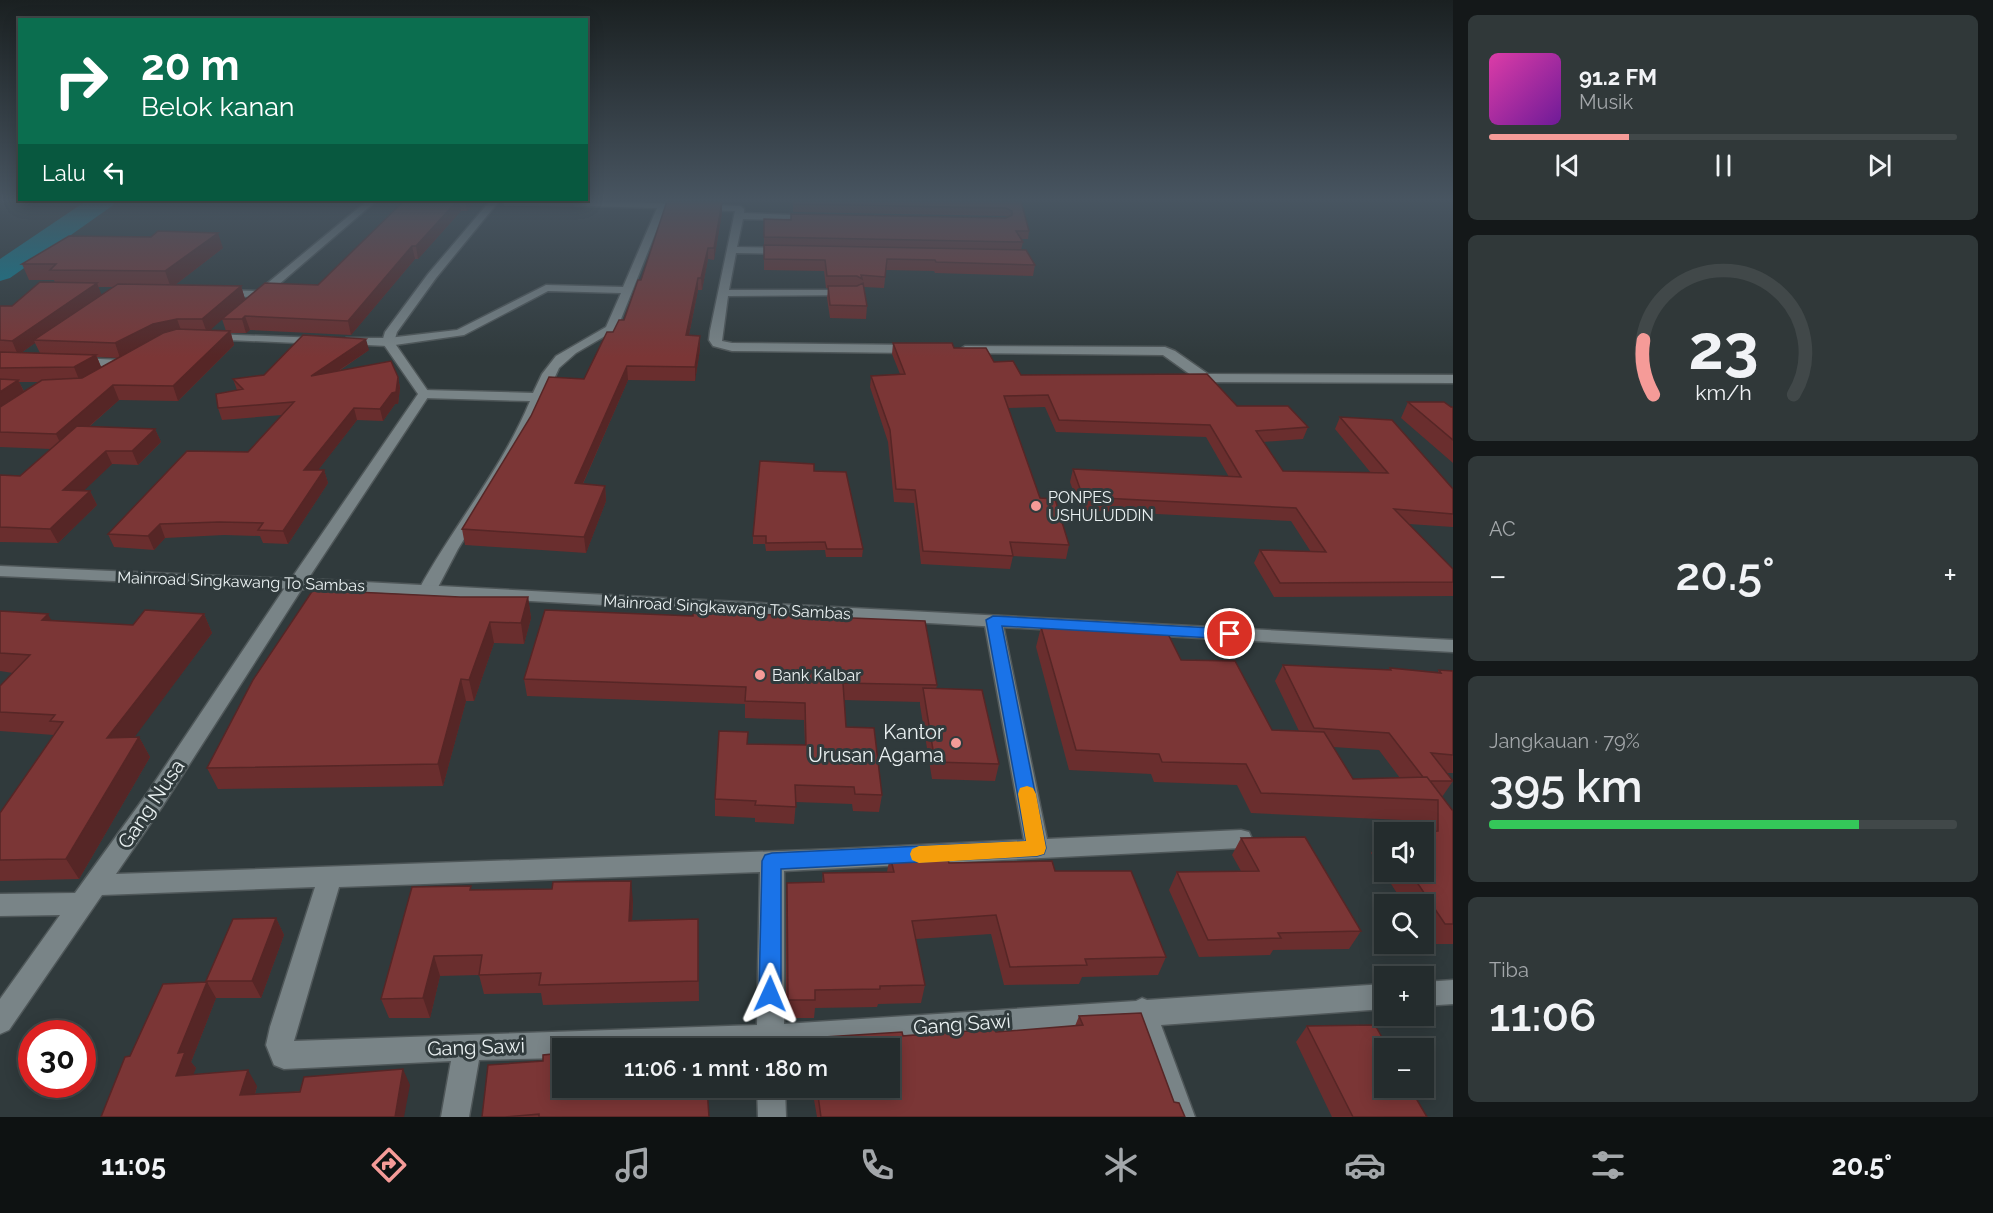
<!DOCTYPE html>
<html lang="id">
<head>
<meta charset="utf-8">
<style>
  :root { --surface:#242c2d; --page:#303839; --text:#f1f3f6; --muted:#a3a7aa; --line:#414849; --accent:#f59b98 }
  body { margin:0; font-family:Raleway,sans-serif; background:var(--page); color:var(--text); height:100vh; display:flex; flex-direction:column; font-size:22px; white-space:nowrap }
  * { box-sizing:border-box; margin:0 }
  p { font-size:20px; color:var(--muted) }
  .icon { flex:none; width:33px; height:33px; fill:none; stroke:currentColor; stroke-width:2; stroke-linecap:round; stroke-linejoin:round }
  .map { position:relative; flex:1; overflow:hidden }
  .sheet { display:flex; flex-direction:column; gap:15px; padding:15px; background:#141819; width:540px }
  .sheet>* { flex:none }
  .guide { position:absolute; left:18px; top:18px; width:570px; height:183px; border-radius:0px; box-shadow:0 3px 15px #0003,0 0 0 2px var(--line); background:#0b6e4f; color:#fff; overflow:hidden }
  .controls { position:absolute; left:1374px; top:822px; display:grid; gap:12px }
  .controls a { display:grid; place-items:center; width:60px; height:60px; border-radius:0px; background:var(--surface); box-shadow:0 3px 15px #0003,0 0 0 2px var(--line); font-size:30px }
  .speed { position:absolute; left:18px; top:1020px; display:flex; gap:12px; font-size:30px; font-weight:700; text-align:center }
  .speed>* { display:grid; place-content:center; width:78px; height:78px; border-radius:50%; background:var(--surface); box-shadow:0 3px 15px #0003,0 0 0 2px var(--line); line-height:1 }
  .speed .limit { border:9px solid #d22; background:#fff; color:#111 }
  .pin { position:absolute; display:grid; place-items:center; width:51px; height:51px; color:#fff; margin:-26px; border:3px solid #fff; border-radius:50%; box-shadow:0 2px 6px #0007 }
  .me { position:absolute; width:66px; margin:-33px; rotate:1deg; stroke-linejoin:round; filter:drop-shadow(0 0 4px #0008) }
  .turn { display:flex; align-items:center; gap:21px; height:126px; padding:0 24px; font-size:27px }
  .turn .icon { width:78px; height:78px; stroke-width:2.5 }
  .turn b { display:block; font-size:42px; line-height:51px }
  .then { display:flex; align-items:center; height:57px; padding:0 24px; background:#0003; gap:12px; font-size:22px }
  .big { font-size:45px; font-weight:600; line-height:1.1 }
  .sheet .card { flex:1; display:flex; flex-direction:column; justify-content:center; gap:9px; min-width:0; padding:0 21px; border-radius:9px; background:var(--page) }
  .sheet .dial { align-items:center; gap:0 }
  .dial svg { height:156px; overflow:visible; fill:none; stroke:var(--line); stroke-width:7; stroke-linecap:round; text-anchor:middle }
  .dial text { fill:var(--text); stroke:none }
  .song { display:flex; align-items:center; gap:18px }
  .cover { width:72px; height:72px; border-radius:9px; background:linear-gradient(135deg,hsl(320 70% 55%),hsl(280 70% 35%)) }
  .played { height:6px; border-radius:3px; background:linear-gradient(90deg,var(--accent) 30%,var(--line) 30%) }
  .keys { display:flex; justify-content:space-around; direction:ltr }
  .heat { display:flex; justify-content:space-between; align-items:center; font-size:33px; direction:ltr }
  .charge { height:9px; border-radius:4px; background:linear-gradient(90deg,#34c759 79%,var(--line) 0) }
  .trip { position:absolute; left:552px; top:1038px; width:348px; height:60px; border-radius:0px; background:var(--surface); box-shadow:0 3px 15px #0003,0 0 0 2px var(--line); font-weight:600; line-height:60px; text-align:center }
  .dock { display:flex; height:96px; justify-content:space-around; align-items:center; background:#0e1212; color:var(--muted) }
  .dock .icon { width:42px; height:42px }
  .dock .selected { color:var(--accent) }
  .dock b { font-size:27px; color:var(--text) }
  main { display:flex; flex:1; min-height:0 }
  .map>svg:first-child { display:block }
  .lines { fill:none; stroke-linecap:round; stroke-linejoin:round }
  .river { fill:#078197; fill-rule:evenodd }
  .minor-casing { stroke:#4f5759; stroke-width:3 }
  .tertiary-casing { stroke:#4f5759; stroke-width:3 }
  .minor { fill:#798487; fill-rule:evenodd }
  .tertiary { fill:#798487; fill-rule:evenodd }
  .wall { fill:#6a2e2e; fill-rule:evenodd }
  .shaded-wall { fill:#562626 }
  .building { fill:#7b3636; stroke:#562626; stroke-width:1.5 }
  .route { fill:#1a73e8; stroke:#114b97; stroke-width:1.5 }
  .slow { fill:#f59e0b }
  .poi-dot { fill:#f59b98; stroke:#303a3c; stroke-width:2 }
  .labels { text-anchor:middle; stroke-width:6; stroke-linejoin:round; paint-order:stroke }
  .poi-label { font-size:16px; fill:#eaf1f2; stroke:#303a3c; text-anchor:start }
  .street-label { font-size:16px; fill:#eaf1f2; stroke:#303a3c }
  .near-poi-label { font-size:20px; fill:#eaf1f2; stroke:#303a3c; text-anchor:end }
  .near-street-label { font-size:20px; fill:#eaf1f2; stroke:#303a3c }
</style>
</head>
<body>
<main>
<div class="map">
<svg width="1453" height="1117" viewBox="0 0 1453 1117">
  <rect width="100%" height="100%" fill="#303a3c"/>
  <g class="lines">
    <!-- river -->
    <path class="river" d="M86 201H115L112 206 10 278 0 281V259Z"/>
    <defs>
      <path id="minor" d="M367 201H376L256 304 252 305 247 302 251 297 222 296 217 293 222 290 258 291Z
        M501 201H588L740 206 744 209V213L816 216 817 218 813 221 743 219 737 247 786 248 791 251 786 254 736 253 729 290H850L854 291V295L728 296 722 341 732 343 915 345 921 349 915 353 732 351 713 346 709 340 710 331 735 211 665 209 617 329 576 353 559 368 531 429 458 549 436 591 433 595H421L418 591C453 526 502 469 530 401L424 398 418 394 424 390 533 393 542 374 556 356 606 327 621 293 548 291 464 335 388 346 346 344 340 341 346 338H388L457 330 546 285 623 287 657 208 505 204Z
        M211 334 320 338 326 341 320 344 207 339 205 337Z
        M965 346 1165 347 1175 351 1208 374 1453 375V383L1206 382 1191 375 1163 355 961 353 959 350Z
        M130 356 136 360 123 368 79 366 73 362 79 358 121 360Z
        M296 579 302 580 305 584 162 807 116 874 838 849 1024 840 984 620 987 616H999L1002 620 1047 839 1241 830 1249 832 1252 839 1249 846 1241 848 784 871V1024L1136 1001 1142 998 1147 1000 1384 984V1009L1161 1025 1195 1117H1167L1134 1027 813 1048H562V1058L479 1060 469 1117H441L451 1061 284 1069 274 1065 266 1045 270 1027 315 887 102 895 9 1030 0 1034V999L60 915 0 916V894L75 893 146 795 290 580ZM760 872 757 1025 294 1041 339 887Z
        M1453 980V1004L1424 1006V982Z
        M757 1088H785L786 1117H758Z"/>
      <path id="tertiary" d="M490 201H499L436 278 397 332 394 342 430 394 308 579 1453 640V652L385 593 0 576V566L291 579 418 394 382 342 385 332 428 274Z"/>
    </defs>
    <!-- minor casing -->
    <use href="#minor" class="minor-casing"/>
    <!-- tertiary casing -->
    <use href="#tertiary" class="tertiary-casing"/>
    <!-- minor -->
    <use href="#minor" class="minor"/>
    <!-- tertiary -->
    <use href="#tertiary" class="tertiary"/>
  </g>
  <!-- wall -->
  <path class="wall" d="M403 201H475L467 211H461L418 259H415L351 335 250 330 246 333H231L234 345 178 401 119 400 89 427 155 429 161 442 138 465 112 464 84 490 90 491 97 505 58 543 0 542V475L20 476 51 449 0 447V306H12L55 283 54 280H29L22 264 223 248 175 285 241 286 245 299 318 285 403 202ZM98 287H113L101 295ZM222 319 226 331 210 330ZM35 343 40 353H21ZM97 357 119 358 101 367ZM19 382H38L24 391Z
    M793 201H1021L1029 231 1028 239H1021L1023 242 1021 250 1035 265 1033 276 935 273 934 271 886 270 884 288 864 287 867 306 866 319 830 318 827 298 828 288H826L824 271 764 270V219L1008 217 1005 216 793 212Z
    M722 202V213L714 260 708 259 702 290H698L689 335 700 349 695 381 628 380 583 484 605 486 606 501 586 553 465 545 462 529 584 379 613 332 624 320 641 280Z
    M893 343 954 348 994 362 1021 375 1237 406 1308 427 1303 439 1263 442 1283 471 1371 473 1335 429 1340 417 1453 489V527L1409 524 1453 569V596L1274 597 1254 563 1260 550 1311 552 1291 521 1080 510 1070 482 1073 469 1229 477 1206 437 1056 432 1045 407 1008 408 1040 498 1069 545 1066 559 1013 556 1010 569 921 564 914 503 894 502 888 442 870 387 871 376 900 374 892 354Z
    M369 350 339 371 398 377 400 388 398 404H395L383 421 357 420 318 470H324L328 483 288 544 263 543 260 536 224 535 165 538 154 550 114 547 108 534 248 452 282 415 222 420 218 408 237 390 233 379 264 375Z
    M1408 402 1453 407V463L1401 418Z
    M814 471 863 549 862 557H826L825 550 766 551 765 544H753V536Z
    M460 597H528L531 618 524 644 494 643 474 701H466L443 786 218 789 207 768Z
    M545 610 937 685 936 689 999 764 995 781 932 779 920 705V702L844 700 846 727 882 795 879 812 853 811 852 804 796 802 794 824 755 822V818L715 816V799L747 744 805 745 804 720 745 718V704L527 696 524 679Z
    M0 611 51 621 133 625 204 614 212 633 134 737H139L150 757 79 879 0 881V813L54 735 0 731V686L13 673 0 671Z
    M1102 624 1181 660 1272 730 1299 731 1275 681 1283 665 1389 670 1390 668 1438 672 1439 670 1453 671V773H1447L1453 781 1442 797 1453 811V944H1429L1424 935V904H1404L1371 853 1384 832H1424V821L1251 813 1237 785 1154 782 1151 774 1069 770 1036 647 1041 627 1100 630ZM1333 747 1379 750 1400 778 1353 779ZM1384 832 1424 872H1384Z
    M1241 838 1361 931 1349 949 1273 950 1270 955 1199 957 1169 890 1177 872 1241 871 1232 855Z
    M890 856 949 863 1055 871 1166 957 1158 975 1082 977 1079 984 1004 985 991 934 916 939 925 985 921 1003 878 1004 877 1007 815 1008 814 1018H786V901L787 883 822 882 823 873 887 872Z
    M472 890 633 901 632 920 698 919 699 1001 543 1005 541 993 484 994 479 975 440 976 430 1018H389L381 999Z
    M276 918 284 935 261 998H216L191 1062 196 1068 193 1074 257 1086 255 1094 410 1085 101 1117 130 1056 207 982 206 981Z
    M1079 1016 1174 1102 1185 1117H817L812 1088H890V1048H808L809 1038 996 1032 1075 1026Z
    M1307 1026 1427 1117H1332L1296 1042Z
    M562 1088 709 1117H482Z"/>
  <!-- shaded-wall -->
  <path class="shaded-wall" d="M457 201H459L461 211 418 259 416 246Z
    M465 201H475L467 211Z
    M722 202V213L714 260V248Z
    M218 233 223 248 171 288 165 271Z
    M412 246 415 259 351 335 348 321Z
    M708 248V259L702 290 701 278Z
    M698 278V290L686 349V335Z
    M97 283 102 296 34 340 35 343 18 355 12 341Z
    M241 286 245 299 207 333 202 319Z
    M245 316 250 330 246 333 242 319Z
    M177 319 182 333 120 358 115 343 153 324Z
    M230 331 234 345 178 401 173 386Z
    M700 336V349L695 381V367Z
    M366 339 369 350 314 387 311 376Z
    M96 355 102 369 80 382 74 367Z
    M627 366 628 380 576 499 575 483Z
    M398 377 400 388 398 404H395L383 421 380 409Z
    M18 380 25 394 0 412V392Z
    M113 385 119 400 63 449 56 434Z
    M354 408 357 420 308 483 304 470Z
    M155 429 161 442 138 465 132 451Z
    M106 451 112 464 70 504 63 490Z
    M324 470 328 483 288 544 283 531Z
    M605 486 606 501 586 553 584 537Z
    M90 491 97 505 58 543 50 529Z
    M160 524 165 538 154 550 148 536Z
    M528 597 531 618 524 644 521 623Z
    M48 614 58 633 42 620Z
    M204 614 212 633 119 758 107 738Z
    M490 622 494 643 474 701 469 680Z
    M461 679 466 701 443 786 438 764Z
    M139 737 150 757 79 879 66 859Z
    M631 881 633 901 631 940 629 921Z
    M276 918 284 935 261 998 252 981Z
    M434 956 440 976 430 1018 423 998Z
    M207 982 216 998 191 1062 196 1068 187 1091 176 1076 178 1053Z
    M403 1069 410 1085 404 1117H395Z
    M248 1070 257 1086 250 1111 240 1095Z"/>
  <!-- building -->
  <path class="building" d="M404 201H457L416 246H412L348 321 245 316 242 319H222L265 283 318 285Z
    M667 201 722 202 714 248H708L701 278H698L686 335 700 336 695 367 627 366 575 483 605 486 584 537 462 529 531 416 549 377 584 379 607 332H613L619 320H624L638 280H641Z
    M793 201H1021L1029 231H1016L1023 242 764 237V219L791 220V214L1006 218 1012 215V211L1006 208 793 204Z
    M158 231 218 233 165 271 50 270 56 264H22L69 236 151 237Z
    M764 245 1026 250 1035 265 936 262 935 260 887 259 885 277 861 275 862 279 857 276H827L825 260 764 259Z
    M40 282 97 283 12 341 0 340V306H12Z
    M863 283 867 306 830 305 828 286H857Z
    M118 284 241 286 202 319H177L153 324 115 343 34 340Z
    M177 329 230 331 173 386 113 385 56 434 0 432V407L42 380 82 378 163 333Z
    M303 335 366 339 311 376 391 361 398 377 396 392 392 393 380 409 354 408 304 470H324L283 531 258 530 263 523 219 522 160 524 148 536 108 534 187 451 248 452 294 402 218 408 216 394 243 389 233 379 264 375Z
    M893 343H952L954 348H986L994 362 1013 361 1021 375 1207 374 1237 406H1288L1308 427 1256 431 1283 471 1388 473 1340 417 1392 420 1453 489V514L1394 509 1453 569V582L1280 583 1260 550 1326 552 1296 508 1083 497 1073 469 1241 477 1210 425 1059 420 1048 395 1004 396 1040 498 1055 499 1069 545 1010 542 1013 556 923 551 915 490 896 489 890 430 871 376 905 374Z
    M0 352 96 355 74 367 0 368Z
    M0 379 18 380 0 392Z
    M1408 402H1444L1451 407H1453V440Z
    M77 426 155 429 132 451H106L63 490 90 491 50 529 0 527V475L20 476Z
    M760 461 814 464V471L846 472 863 549H827L825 542 766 543V536H753Z
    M313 590 460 597H528L521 623 490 622 469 680 461 679 438 764 207 768 253 680Z
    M145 610 204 614 107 738 139 737 66 859 0 860V813L63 722 50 721 55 715 0 712V686L30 655 0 653V611L48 614 42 620 133 625Z
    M545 610 693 616V613L779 615 925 621 937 685 843 683 846 727 874 728 882 795 855 794 854 787 795 785 796 807 755 805 756 801 715 799 719 731 748 732 747 744 806 745 805 703 745 701 746 687 524 679Z
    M1102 624 1164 626 1181 660 1235 661 1272 730 1324 732 1353 779 1427 777 1453 811V924H1445L1410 872H1424V832H1384V833V832L1438 831V800L1261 793 1246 764 1162 762 1159 754 1076 750 1041 627 1105 630Z
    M1283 665 1391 670 1390 668 1441 673 1439 670 1453 671V755L1431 753 1453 781H1430L1427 777H1423L1389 733 1314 728Z
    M923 688 982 690 999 764 935 762Z
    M1305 837 1361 931 1278 933 1281 938 1208 940 1177 872 1259 871 1241 838Z
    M946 853 949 863 1052 861 1055 871H1131L1166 957 1085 959 1087 965 1010 967 996 915 912 921 925 985 880 986V989L815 990V1000H788L787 883 824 882 823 873 894 872 890 856Z
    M631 881 629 921 698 919V981L539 985 541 973 479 975 482 955 434 956 423 998 381 999 412 887 471 886 470 890 552 889 553 882Z
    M276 918 252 981H206L233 919Z
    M207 982 178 1053 185 1052 176 1076 248 1070 240 1095 300 1092 304 1077 403 1069 395 1117H101L125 1057 130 1056 163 984Z
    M1141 1013 1174 1102 1179 1103 1185 1117H821L817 1088H890V1048H811L809 1038 902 1032 903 1036 995 1029 996 1032 1083 1025 1079 1016Z
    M1375 1025 1388 1048H1384V1088H1410L1427 1117H1353L1307 1026Z
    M562 1053V1088H707L709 1117H539V1114L505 1117H482L488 1065 543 1061V1055Z"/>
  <!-- sky -->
  <linearGradient id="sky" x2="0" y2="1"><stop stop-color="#1a2021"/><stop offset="0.56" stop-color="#485561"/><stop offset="1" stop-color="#485561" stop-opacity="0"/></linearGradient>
  <rect width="1453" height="357" fill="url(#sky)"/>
  <!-- route -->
  <path class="route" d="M993 616 1230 629 1238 634 1230 639 1002 626 1046 848 1044 854 1037 856 781 869V994L778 1001 770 1004 763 1001 759 994 762 861 765 855 772 853 1026 841 986 620Z"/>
  <!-- slow -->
  <path class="slow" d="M1027 786 1033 788 1036 794 1046 848 1044 854 1037 856 919 863 912 860 910 854 912 849 919 846 1026 841 1018 794 1020 788Z"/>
  <!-- markers -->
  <g class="poi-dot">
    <circle cx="1036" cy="506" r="6"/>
    <circle cx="760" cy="675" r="6"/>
    <circle cx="956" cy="743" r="6"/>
  </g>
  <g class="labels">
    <!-- poi labels -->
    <g class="poi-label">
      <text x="1048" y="503">PONPES<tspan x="1048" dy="18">USHULUDDIN</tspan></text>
      <text x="772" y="681">Bank Kalbar</text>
    </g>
    <!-- street labels -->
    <g class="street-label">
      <text transform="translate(241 581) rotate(2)" y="6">Mainroad Singkawang To Sambas</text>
      <text transform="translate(727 607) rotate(3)" y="6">Mainroad Singkawang To Sambas</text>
    </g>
    <!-- near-poi labels -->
    <g class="near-poi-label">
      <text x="944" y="739">Kantor<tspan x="944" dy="23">Urusan Agama</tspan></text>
    </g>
    <!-- near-street labels -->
    <g class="near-street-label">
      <text transform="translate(151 804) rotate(-56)" y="7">Gang Nusa</text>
      <text transform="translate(962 1024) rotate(-4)" y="7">Gang Sawi</text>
      <text transform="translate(476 1047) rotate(-2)" y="7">Gang Sawi</text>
    </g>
  </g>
</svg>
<div class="controls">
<a><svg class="icon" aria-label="sound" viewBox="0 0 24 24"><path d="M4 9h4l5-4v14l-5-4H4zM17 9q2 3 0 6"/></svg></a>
<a><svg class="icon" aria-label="search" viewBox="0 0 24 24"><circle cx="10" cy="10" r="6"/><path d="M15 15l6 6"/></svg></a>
<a>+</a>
<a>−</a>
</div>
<div class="speed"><div class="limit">30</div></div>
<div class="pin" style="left:1230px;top:634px;background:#d93025"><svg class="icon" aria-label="arrive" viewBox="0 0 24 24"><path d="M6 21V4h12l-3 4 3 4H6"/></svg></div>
<svg class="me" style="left:770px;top:994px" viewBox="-20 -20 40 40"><path d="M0-17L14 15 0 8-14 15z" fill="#1a73e8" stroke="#fff" stroke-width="4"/></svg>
<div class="trip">11:06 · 1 mnt · 180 m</div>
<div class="guide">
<div class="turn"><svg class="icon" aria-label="right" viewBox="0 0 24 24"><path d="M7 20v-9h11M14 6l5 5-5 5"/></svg><div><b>20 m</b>Belok kanan</div></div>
<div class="then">Lalu<svg class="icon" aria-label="left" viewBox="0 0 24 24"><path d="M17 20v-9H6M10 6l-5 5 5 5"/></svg></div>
</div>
</div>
<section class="sheet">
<div class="card">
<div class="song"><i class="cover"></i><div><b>91.2 FM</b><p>Musik</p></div></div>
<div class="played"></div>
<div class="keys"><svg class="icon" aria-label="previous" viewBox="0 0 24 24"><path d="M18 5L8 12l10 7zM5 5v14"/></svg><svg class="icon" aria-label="pause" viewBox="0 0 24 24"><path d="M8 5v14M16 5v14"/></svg><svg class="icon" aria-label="next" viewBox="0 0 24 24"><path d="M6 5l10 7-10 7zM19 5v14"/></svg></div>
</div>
<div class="card dial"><svg viewBox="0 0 100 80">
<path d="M14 69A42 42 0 1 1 86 69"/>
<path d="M14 69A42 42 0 0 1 9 41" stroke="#f59b98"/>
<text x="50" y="56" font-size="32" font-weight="700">23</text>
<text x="50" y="72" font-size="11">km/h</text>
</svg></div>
<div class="card"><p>AC</p>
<div class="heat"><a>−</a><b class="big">20.5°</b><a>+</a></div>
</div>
<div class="card"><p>Jangkauan · 79%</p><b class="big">395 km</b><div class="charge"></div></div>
<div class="card"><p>Tiba</p><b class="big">11:06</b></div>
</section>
</main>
<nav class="dock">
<b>11:05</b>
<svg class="icon selected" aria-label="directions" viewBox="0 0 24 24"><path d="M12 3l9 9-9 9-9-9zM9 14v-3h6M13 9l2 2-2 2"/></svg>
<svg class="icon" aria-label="music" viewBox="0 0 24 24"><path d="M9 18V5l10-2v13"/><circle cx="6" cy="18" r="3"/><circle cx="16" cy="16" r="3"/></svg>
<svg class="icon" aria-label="phone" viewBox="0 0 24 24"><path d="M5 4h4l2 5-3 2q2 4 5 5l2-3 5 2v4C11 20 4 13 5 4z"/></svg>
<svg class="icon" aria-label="climate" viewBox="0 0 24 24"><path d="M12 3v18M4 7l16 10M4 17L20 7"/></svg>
<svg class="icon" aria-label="car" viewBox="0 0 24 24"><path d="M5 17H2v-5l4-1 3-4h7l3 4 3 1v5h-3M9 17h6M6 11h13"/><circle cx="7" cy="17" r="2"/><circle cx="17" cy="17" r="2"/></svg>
<svg class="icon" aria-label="filters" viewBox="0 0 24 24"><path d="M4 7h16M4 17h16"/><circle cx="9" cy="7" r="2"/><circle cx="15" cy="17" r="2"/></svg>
<b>20.5°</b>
</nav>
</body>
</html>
